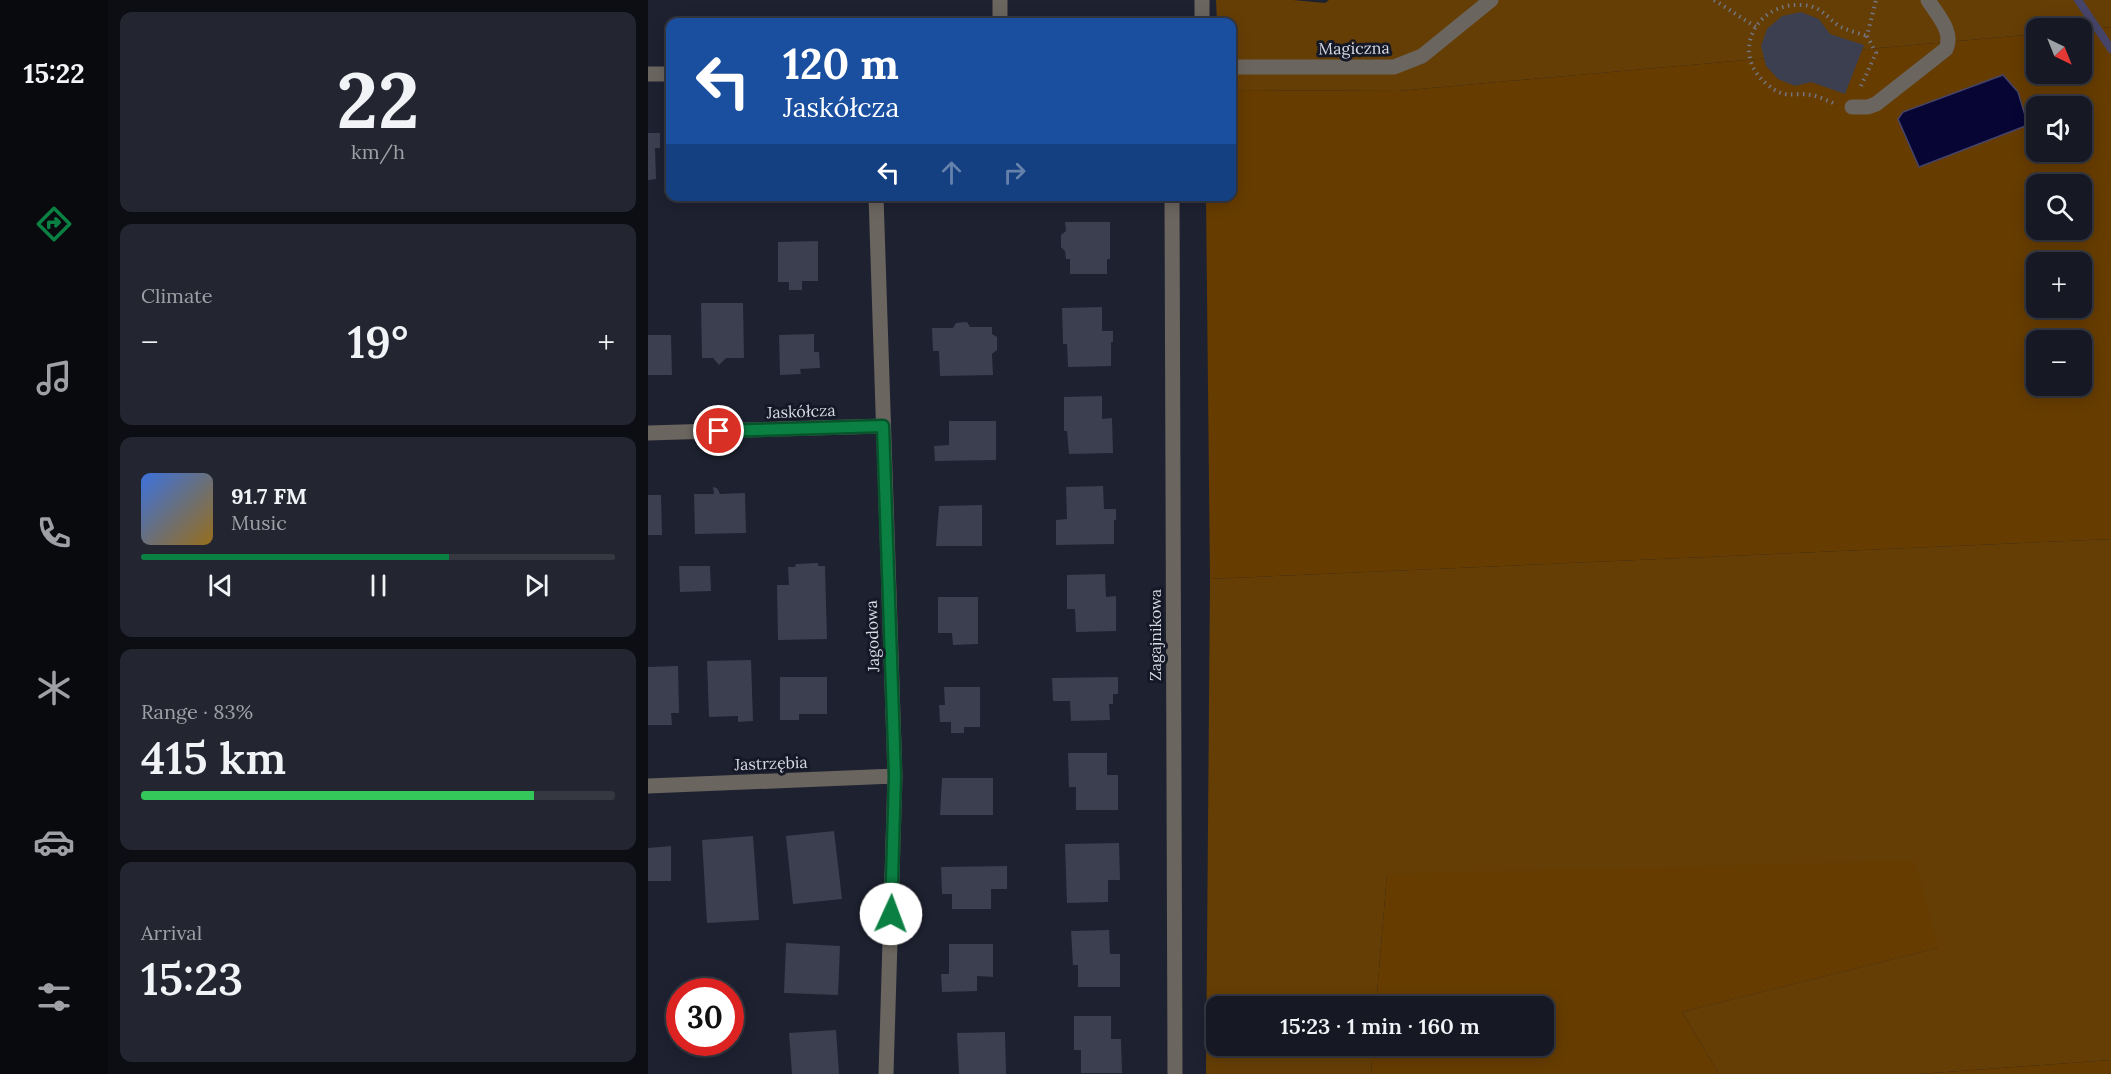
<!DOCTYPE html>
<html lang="en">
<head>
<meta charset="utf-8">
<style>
  :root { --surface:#161924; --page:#232631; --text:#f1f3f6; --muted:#9ea0a6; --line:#353841; --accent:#0b8043 }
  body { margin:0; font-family:Lora,serif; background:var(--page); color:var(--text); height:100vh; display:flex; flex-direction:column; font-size:22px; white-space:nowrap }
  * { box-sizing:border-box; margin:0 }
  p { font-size:20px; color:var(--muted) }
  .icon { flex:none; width:33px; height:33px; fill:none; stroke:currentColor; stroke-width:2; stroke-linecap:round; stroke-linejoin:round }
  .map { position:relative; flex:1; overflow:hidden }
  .details { display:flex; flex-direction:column; gap:12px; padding:12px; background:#0c0e14; width:540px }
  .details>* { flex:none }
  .top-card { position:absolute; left:18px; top:18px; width:570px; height:183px; border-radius:12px; box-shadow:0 3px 15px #0003,0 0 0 2px var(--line); background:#1a4fa0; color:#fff; overflow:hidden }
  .needle { width:39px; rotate:137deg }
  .controls { position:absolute; left:1378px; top:18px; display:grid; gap:12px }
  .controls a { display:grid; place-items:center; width:66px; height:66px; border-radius:12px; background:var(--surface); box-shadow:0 3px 15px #0003,0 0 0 2px var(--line); font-size:30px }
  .speed { position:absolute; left:18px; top:978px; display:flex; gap:12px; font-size:30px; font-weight:700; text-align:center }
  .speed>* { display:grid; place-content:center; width:78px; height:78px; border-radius:50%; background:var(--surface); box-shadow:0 3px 15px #0003,0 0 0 2px var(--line); line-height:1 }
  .speed .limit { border:9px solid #d22; background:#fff; color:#111 }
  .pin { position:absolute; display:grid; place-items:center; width:51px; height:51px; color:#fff; margin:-26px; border:3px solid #fff; border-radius:50%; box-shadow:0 2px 6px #0007 }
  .me { position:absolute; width:66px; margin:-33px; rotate:2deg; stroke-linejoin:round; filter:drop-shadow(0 0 4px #0008) }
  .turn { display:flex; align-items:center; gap:21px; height:126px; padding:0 18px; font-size:27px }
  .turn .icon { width:78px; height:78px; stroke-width:2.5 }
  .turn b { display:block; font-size:42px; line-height:51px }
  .lanes { display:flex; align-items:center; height:57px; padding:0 18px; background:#0003; justify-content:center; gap:30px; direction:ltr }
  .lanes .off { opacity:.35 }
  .big { font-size:45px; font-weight:600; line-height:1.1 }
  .details .widget { flex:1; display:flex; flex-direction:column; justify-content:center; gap:9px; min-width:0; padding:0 21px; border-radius:12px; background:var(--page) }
  .details .dial { align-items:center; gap:0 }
  .dial b { font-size:78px; line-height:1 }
  .song { display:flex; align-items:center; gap:18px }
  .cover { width:72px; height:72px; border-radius:9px; background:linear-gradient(135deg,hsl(220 70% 55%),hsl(40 70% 35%)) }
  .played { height:6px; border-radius:3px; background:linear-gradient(90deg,var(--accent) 65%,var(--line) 65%) }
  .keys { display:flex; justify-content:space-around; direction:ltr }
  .heat { display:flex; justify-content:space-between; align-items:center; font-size:33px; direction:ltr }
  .charge { height:9px; border-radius:4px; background:linear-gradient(90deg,#34c759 83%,var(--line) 0) }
  .trip { position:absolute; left:558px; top:996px; width:348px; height:60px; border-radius:12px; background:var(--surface); box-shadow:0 3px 15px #0003,0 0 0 2px var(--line); font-weight:600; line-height:60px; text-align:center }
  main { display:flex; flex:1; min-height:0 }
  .tab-bar { display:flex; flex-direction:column; width:108px; justify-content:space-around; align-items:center; background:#090a0e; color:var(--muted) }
  .tab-bar .icon { width:42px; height:42px }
  .tab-bar .active { color:var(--accent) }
  .tab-bar b { font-size:27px; color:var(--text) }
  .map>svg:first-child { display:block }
  .green { fill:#653e05 }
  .forest { fill:#663c00; fill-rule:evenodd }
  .water { fill:#070534; stroke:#464569; stroke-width:1.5 }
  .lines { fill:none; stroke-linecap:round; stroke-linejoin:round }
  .stream { stroke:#464569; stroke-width:8 }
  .building { fill:#3b3f4f }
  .path { stroke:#737582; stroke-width:4; stroke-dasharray:1.5 4.5; stroke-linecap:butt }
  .minor { stroke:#6b655f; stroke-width:15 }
  .route-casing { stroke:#07532c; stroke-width:15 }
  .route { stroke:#0b8043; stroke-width:10 }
  .labels { text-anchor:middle; stroke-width:6; stroke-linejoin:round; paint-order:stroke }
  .street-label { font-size:16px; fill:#d8dae4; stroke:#151826 }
</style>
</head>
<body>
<main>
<nav class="tab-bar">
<b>15:22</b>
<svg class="icon active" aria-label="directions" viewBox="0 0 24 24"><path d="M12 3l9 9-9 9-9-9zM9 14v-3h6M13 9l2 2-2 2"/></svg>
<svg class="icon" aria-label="music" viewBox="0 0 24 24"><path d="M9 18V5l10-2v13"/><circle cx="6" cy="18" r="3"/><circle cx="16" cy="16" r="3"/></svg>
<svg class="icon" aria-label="phone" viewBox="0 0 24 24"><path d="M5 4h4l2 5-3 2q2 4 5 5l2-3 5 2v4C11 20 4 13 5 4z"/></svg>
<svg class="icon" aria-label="climate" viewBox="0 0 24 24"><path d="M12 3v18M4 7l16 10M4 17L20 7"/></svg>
<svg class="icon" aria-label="car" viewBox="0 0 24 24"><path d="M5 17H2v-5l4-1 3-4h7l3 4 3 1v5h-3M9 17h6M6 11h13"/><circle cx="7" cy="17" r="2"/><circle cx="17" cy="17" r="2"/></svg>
<svg class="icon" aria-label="filters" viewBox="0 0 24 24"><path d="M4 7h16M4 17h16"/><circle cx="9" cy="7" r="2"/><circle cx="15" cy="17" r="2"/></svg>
</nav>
<section class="details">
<div class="widget dial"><b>22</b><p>km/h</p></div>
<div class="widget"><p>Climate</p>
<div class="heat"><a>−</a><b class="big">19°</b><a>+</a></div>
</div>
<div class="widget">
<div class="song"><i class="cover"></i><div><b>91.7 FM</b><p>Music</p></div></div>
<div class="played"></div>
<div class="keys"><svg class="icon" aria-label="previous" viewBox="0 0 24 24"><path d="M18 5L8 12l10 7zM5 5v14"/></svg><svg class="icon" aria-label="pause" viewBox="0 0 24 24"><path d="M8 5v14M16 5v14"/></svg><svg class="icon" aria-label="next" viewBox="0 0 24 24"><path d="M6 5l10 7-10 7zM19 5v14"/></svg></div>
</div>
<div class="widget"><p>Range · 83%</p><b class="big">415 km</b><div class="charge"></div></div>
<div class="widget"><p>Arrival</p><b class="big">15:23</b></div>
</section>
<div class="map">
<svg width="1463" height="1074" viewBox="0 0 1463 1074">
  <rect width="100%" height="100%" fill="#1e2130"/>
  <!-- green -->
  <path class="green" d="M568 0H645L677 3 681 0H1463V27L1434 30 1389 28V34L750 91 586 90 584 74V22H569Z
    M1463 539V1060L1271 1074H1071L1034 1012 1290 948 739 874 728 1006H568V1046H725L723 1074H558L562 579Z"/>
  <!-- forest -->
  <path class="forest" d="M1463 27V539L562 579 558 197 584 196V90L750 91 1389 34V74H1434V30ZM1389 106H1434V152H1389ZM1389 184H1434V230H1389ZM1389 262H1434V308H1389ZM1389 340H1434V386H1389Z
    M1267 861 1290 948 1034 1012 1071 1074H723L725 1046H896V1006H728L739 874Z
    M1463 1060V1074H1271Z"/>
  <!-- water -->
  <path class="water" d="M1355 75 1370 92 1380 125 1271 167 1250 119 1255 112Z"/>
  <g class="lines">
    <!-- stream -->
    <path class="stream" d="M1430 0 1463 49"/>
  </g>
  <!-- building -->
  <path class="building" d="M1153 12 1171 19 1182 34 1216 45 1197 94 1163 82 1147 86 1130 79 1118 66 1113 46 1119 29 1134 16Z
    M0 133H12V148H7L8 179 0 180Z
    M417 222H462V259H459V274H422V259H418L417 251 413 247V235L418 231Z
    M170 241V281H154V290H141V282H130V242Z
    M53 303H95L96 358H78L71 365 65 358H54Z
    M454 307V331H465V342H463V366L420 367 419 344H415L414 308Z
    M319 322 322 327H344V334L349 337V350L344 354 345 375 292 376 291 351H285L284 328H305L308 323Z
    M166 334V352H171L172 368 152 369 153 374 132 375 131 335Z
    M0 335H23L24 375H0Z
    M454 396V419L464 418 465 453 421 454 419 431H416V397Z
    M301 421H348V460L287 461 286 446 301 445Z
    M455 486 456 509H468V520H466V544L408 545V520L419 519 418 487Z
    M65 487 69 488 72 494 97 493 98 533 47 534 46 494H66Z
    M0 495H13L14 535H0Z
    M334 505V546H288L291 506Z
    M170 563V566H177L179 639 130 640 129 585H141L140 567H147L148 564Z
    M31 566H62L63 591 32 592Z
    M457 574 458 597 468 596V631L428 632 427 609H419V575Z
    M290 597H330V644L305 645 304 633H290Z
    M103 660 105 721 90 722V716L61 717 59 661Z
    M30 666 31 713H23L24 725H0V667Z
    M132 677H179V714H151V720H132Z
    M470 677V694H465V704H461L462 720 423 721 422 701H405L404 678Z
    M296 687H332V727H316V733H303V722H292L291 705H297Z
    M420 753H459V775H470V810H428V787H421Z
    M294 778H345V815H292Z
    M186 831 194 899 145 904 138 836Z
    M105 836 111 920 59 923 54 840Z
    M471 843 472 880H460V902L419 903 417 844Z
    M23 846V881H0V848Z
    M359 866V889H343V909H304V894H294L293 867Z
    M461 930 462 954H472V987H430V965H425L423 931Z
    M138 943 192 946 190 995 136 993Z
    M301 944H345V977L329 976V991L294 992 293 974H301Z
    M426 1016H463V1039H473L474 1073H433V1050H426Z
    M188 1030 191 1074H144L141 1033Z
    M357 1032 358 1074H311L309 1033Z"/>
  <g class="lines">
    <!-- path -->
    <path class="path" d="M1066 0 1108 27
      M1213 86 1228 53 1219 36 1228 0
      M1185 103C1178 100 1170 96 1163 95 1144 92 1138 100 1120 85 1081 55 1107 2 1154 5 1175 6 1179 19 1193 27 1201 31 1211 33 1219 36"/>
    <!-- minor -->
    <path class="minor" d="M554 0V22
      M352 22V0
      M584 67H746L774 56 843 0
      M0 74H22
      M1204 107H1220L1228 104 1298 49C1306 31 1289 15 1280 0
      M228 196 247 776 238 1074
      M524 196 527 1074
      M0 433 235 426
      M0 786 247 776"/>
  </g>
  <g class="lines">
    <defs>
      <path id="route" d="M71 431 235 426 247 776 243 914"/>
    </defs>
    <!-- route casing -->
    <use href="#route" class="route-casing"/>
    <!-- route -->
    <use href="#route" class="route"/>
  </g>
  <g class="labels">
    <!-- street labels -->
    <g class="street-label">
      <text transform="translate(706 48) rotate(-1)" y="6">Magiczna</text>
      <text transform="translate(153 411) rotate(-2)" y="6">Jaskółcza</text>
      <text transform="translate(507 635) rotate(-90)" y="6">Zagajnikowa</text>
      <text transform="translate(224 636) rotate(-92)" y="6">Jagodowa</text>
      <text transform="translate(123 763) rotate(-2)" y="6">Jastrzębia</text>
    </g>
  </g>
</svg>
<div class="controls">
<a><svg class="needle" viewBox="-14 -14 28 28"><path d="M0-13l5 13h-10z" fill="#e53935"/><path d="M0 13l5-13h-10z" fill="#9ea0a6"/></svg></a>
<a><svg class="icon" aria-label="sound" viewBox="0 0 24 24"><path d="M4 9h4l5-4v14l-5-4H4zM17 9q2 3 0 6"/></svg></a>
<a><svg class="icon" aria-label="search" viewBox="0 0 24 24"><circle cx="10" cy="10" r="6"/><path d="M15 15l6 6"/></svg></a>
<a>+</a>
<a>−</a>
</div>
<div class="speed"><div class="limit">30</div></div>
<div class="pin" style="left:71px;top:431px;background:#d93025"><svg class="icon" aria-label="arrive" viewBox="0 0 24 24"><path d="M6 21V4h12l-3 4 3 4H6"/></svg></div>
<svg class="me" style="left:243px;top:914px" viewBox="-20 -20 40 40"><circle r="19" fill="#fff"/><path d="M0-13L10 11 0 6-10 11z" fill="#0b8043"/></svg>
<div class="trip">15:23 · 1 min · 160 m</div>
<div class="top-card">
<div class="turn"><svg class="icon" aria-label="left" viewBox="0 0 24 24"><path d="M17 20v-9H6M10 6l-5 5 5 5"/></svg><div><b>120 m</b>Jaskółcza</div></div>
<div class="lanes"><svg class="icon" aria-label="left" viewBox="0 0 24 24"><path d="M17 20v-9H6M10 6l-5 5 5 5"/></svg><svg class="icon off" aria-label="ahead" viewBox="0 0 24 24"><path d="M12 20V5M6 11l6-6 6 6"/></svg><svg class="icon off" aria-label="right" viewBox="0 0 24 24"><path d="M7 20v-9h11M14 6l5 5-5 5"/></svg></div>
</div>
</div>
</main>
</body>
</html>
